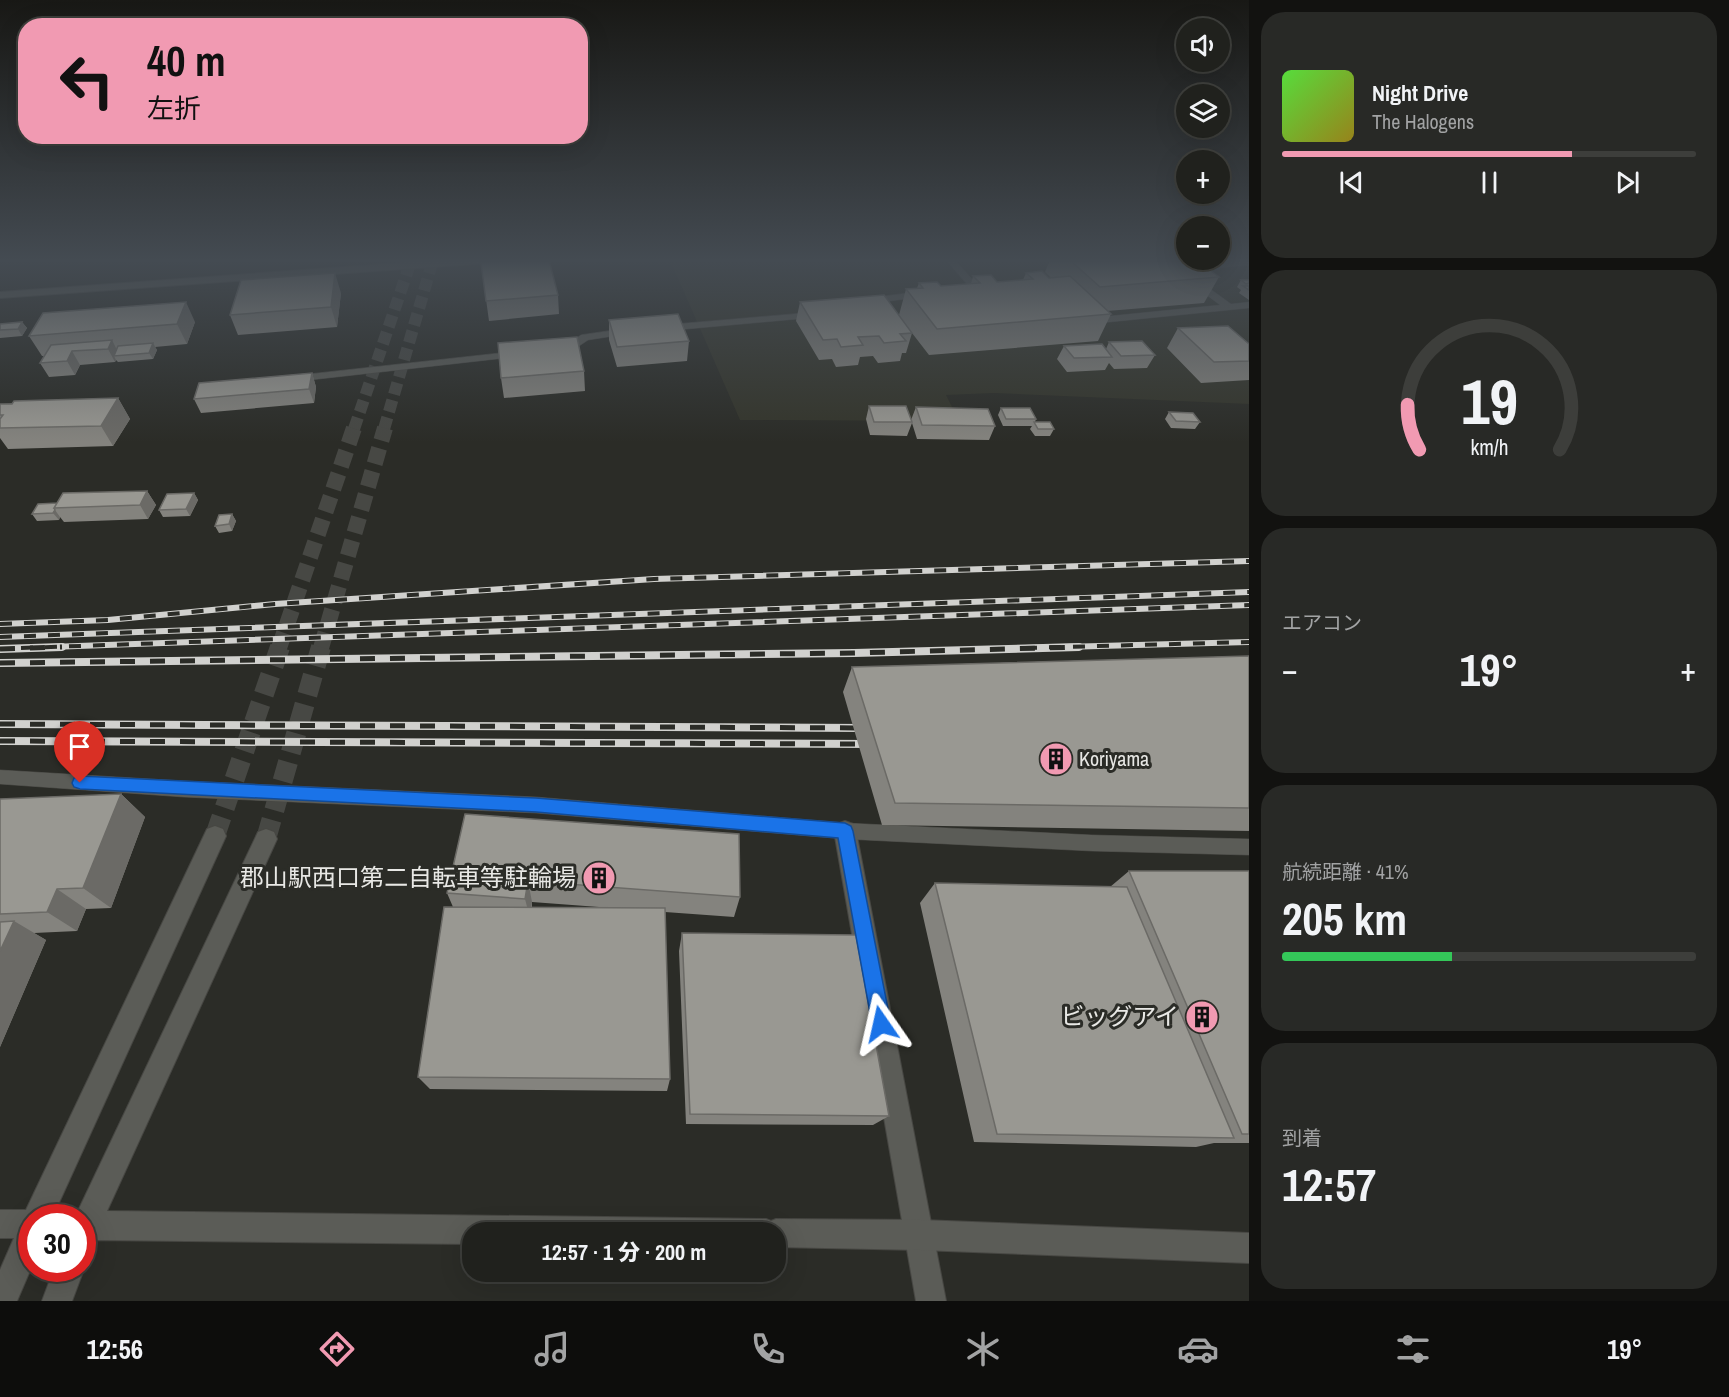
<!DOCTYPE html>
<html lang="ja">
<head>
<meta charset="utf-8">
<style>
  :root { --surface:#20211d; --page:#282926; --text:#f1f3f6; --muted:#a2a3a4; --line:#3d3e3b; --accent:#f19ab2 }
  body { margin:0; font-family:"Archivo Narrow","Noto Sans JP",sans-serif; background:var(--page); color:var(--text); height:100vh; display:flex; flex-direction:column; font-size:22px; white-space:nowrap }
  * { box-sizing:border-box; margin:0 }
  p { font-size:20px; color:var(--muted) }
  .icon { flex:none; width:33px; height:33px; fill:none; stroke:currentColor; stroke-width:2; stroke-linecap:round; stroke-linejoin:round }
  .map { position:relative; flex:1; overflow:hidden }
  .drawer { display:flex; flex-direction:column; gap:12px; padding:12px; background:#121210; width:480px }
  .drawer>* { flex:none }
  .top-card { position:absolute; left:18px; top:18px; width:570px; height:126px; border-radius:24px; box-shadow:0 6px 24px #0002,0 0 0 2px var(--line); background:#f19ab2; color:#111; overflow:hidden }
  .buttons { position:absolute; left:1176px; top:18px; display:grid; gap:12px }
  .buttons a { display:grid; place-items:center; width:54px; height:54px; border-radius:50%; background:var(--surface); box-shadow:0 6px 24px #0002,0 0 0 2px var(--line); font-size:30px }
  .speed { position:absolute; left:18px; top:1204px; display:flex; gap:12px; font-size:30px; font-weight:700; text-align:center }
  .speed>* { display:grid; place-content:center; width:78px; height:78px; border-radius:50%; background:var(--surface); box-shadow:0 6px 24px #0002,0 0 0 2px var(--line); line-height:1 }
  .speed .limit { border:9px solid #d22; background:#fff; color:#111 }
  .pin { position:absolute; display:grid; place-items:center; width:51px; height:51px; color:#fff; margin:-62px -26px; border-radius:50% 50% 50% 0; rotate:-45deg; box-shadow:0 0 6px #0007 }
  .pin .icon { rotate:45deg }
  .me { position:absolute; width:66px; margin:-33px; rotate:349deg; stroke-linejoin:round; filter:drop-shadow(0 0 4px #0008) }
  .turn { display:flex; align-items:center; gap:21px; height:126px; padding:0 30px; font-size:27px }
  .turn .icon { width:78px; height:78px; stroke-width:2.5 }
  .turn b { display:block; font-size:42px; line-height:51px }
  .big { font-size:45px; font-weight:800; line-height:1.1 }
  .drawer .widget { flex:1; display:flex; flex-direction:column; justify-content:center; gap:9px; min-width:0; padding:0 21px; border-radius:24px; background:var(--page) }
  .drawer .dial { align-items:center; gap:0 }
  .dial svg { height:156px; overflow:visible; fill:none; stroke:var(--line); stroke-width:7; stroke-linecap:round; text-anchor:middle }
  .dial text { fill:var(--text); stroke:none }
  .song { display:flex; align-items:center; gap:18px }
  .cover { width:72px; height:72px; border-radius:9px; background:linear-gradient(135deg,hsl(110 70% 55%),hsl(50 70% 35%)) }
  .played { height:6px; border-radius:3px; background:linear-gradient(90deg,var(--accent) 70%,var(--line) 70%) }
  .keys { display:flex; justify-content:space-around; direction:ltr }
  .heat { display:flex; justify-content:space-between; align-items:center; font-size:33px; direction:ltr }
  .charge { height:9px; border-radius:4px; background:linear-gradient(90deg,#34c759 41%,var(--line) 0) }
  .trip { position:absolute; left:462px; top:1222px; width:324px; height:60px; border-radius:24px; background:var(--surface); box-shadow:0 6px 24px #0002,0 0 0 2px var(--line); font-weight:800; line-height:60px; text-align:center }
  .tab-bar { display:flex; height:96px; justify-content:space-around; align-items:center; background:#0d0d0c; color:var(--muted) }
  .tab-bar .icon { width:42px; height:42px }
  .tab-bar .active { color:var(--accent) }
  .tab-bar b { font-size:27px; color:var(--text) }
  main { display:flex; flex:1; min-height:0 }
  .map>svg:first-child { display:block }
  .built { fill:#34352b }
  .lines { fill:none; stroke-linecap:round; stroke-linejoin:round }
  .tertiary-tunnel-far2 { stroke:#474844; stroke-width:12; stroke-dasharray:12 6; stroke-linecap:butt }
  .tertiary-tunnel-far1 { stroke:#474844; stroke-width:16; stroke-dasharray:16 8; stroke-linecap:butt }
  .tertiary-tunnel { stroke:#474844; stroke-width:20; stroke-dasharray:20 10; stroke-linecap:butt }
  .service-casing { stroke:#474743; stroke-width:1 }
  .minor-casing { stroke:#474743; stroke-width:2 }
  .tertiary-casing { stroke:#474743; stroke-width:2 }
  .service { fill:#5b5c57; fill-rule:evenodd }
  .minor { fill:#5b5c57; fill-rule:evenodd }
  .tertiary { fill:#5b5c57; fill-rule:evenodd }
  .rail-far1-casing { stroke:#d1d1ce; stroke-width:6 }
  .rail-casing { stroke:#d1d1ce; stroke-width:8 }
  .rail-far1 { stroke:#2b2c27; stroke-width:4; stroke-dasharray:12; stroke-linecap:butt }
  .rail { stroke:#2b2c27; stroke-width:5; stroke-dasharray:15; stroke-linecap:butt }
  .wall { fill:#84837e; fill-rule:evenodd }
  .shaded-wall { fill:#6b6a66 }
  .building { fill:#999892; stroke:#6b6a66; stroke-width:1.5 }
  .route { fill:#1a73e8; stroke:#114b97; stroke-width:1.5 }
  .labels { text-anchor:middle; stroke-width:6; stroke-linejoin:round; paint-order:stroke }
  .poi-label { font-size:20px; fill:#e8e8e5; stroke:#2b2c27; text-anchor:start }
  .near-poi-label { font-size:24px; fill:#e8e8e5; stroke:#2b2c27; text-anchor:end }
</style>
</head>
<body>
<main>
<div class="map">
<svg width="1249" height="1301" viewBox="0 0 1249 1301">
  <rect width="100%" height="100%" fill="#2b2c27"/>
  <!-- built -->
  <path class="built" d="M670 260H1249V404L994 393 946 395 959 421 740 420Z"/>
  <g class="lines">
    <!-- tertiary-tunnel-far2 -->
    <path class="tertiary-tunnel-far2" d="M354 429 411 261
      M384 429 433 260"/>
    <!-- tertiary-tunnel-far1 -->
    <path class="tertiary-tunnel-far1" d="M279 648 354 428
      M321 648 385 428"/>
    <!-- tertiary-tunnel -->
    <path class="tertiary-tunnel" d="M215 836 280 647
      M266 839 321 647"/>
    <defs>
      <path id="service" d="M946 260H955L979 287V291H973Z
        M1249 260V265L1185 271 1181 268 1185 265Z
        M1192 280H1198L1231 304 1249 302V308L1090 324 1085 321 1090 318 1220 305 1192 284Z
        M925 291 930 294 928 296 890 301 870 310 865 307 885 296Z
        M817 312 822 315 820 317 665 331 660 328 665 325Z
        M629 328 634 331 633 333 588 340 576 348 560 351 555 348 569 343 581 335Z
        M519 351 523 352V356L292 382 287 379 292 376Z
        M0 770 184 781 536 797 845 823 1092 835 1249 839V855L1092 851 845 839 536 813 184 797 0 784Z"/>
      <path id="minor" d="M440 260H492L487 263 0 298V292Z
        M845 821 853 824 856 831 946 1301H916L834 831 837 824Z"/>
      <path id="tertiary" d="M406 260H416V261L411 264Z
        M215 826 223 829 226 836 52 1218H32V1266L17 1301H0V1270L14 1238H0V1210H26L207 829Z
        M266 829 274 832 277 839 107 1211 766 1219 771 1221 776 1219 921 1220 1249 1233V1263L921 1250 776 1247V1233H472V1244L94 1240 92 1244 82 1248V1218H70L72 1215 77 1213 258 832Z
        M82 1266 84 1269 72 1301H42L54 1269H82Z"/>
    </defs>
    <!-- service casing -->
    <use href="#service" class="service-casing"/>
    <!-- minor casing -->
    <use href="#minor" class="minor-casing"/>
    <!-- tertiary casing -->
    <use href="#tertiary" class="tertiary-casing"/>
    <!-- service -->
    <use href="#service" class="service"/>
    <!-- minor -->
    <use href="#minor" class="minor"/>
    <!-- tertiary -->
    <use href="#tertiary" class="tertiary"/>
    <defs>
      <path id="rail-far1" d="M0 624 108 620 275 604 654 579 1249 561
        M0 637 1249 592
        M21 648 1249 605
        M1025 648 1249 642"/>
      <path id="rail" d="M0 649 62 647
        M0 663 854 653 1079 647
        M0 724 870 728
        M0 741 874 744"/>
    </defs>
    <!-- rail-far1 casing -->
    <use href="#rail-far1" class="rail-far1-casing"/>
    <!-- rail casing -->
    <use href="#rail" class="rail-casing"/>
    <!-- rail-far1 -->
    <use href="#rail-far1" class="rail-far1"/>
    <!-- rail -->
    <use href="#rail" class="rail"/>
  </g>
  <!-- wall -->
  <path class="wall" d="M1050 260H1196L1219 277 1204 303 1107 311 1111 314 1098 341 929 355 912 333 906 353H902L900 361 878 363 873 356 860 357 858 365 836 367 832 359 819 360 796 321 800 302 899 315 906 289 917 288 919 283 941 286 971 284 973 276 997 282 1023 280 1026 273 1051 278 1045 272Z
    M481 263 558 295 559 314 489 321Z
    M1241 280H1249V300L1239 293 1241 290 1237 287Z
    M341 293 337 327 238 335 230 315Z
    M609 320 689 341 687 361 617 367 609 340Z
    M22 322 27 328 22 336 0 338V324Z
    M195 322 187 344 155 347 157 350 153 359 118 362 116 360 115 362 80 365 75 375 49 377 40 363 44 356H42L29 336Z
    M1178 328 1249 344V380L1201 383 1167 348Z
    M1109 342 1155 355 1147 368 1114 369 1109 363 1105 370 1067 372 1057 359 1064 346 1106 349Z
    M584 371 585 391 504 398 501 378Z
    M312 373 316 387 314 403 201 413 194 399Z
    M118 398 130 419 113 446 8 449 0 438V404Z
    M869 406 911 420 916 407 995 426 989 440 917 439 912 423 907 436 870 435 866 419Z
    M1001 408 1036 419 1035 422 1054 429 1050 436H1035L1030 429 1032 426H1003L998 415Z
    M1169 412 1200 422 1195 429 1171 428 1165 419Z
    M147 491 156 505 148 519 64 522 60 517 59 520 37 521 32 514 57 503Z
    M194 493 198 500 190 516 163 517 159 510Z
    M232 514 236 521 232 531 219 533 215 526Z
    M1249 656V831L882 825 843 692 852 667Z
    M121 794 145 817 111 908 86 909 77 931 34 933 46 940 0 1047V799Z
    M465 814 740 897 734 917 665 912 670 1079 667 1091 430 1089 418 1077 453 907 447 893ZM532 902 612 908 532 907Z
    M1129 871H1249V1143H1214L1196 1147 974 1142 920 903 935 883 1110 887Z
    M682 933 889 1116 873 1125 686 1124 679 951Z"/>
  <!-- shaded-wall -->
  <path class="shaded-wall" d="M335 273 341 293 337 327 331 307Z
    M186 302 195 322 187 344 177 324Z
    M22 322 27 328 22 336 18 329Z
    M112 340 119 354 114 356 116 360 115 362 108 349Z
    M153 343 157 350 153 359 149 353Z
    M72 351 80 365 75 375 67 361Z
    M312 373 316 387 314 403 309 389Z
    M118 398 130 419 113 446 101 426Z
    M147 491 156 505 148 519 140 505Z
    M194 493 198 500 190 516 186 509Z
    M55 510 60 517 59 520 53 513Z
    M232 514 236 521 232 531 229 524Z
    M121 794 145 817 111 908 83 888Z
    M528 881 532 902 530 918 525 899Z
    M57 889 86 909 77 931 47 912Z
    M14 921 46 940 0 1047V951Z"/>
  <!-- building -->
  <path class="building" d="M517 260H549L558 295 486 301 481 263Z
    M1070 260H1196L1219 277 1100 287Z
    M1042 271 1049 278 1070 276 1111 314 937 329 906 289 923 288 919 283 937 282 941 286 980 283 973 276 991 275 997 282 1033 279 1026 273Z
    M335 273 331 307 230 315 241 280Z
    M1241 280H1249V283L1246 284Z
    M1243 286H1249V290Z
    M884 295 912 333 900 334 906 341 884 343 879 336 858 337 863 345 841 347 837 339 823 340 800 302Z
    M186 302 177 324 29 336 43 313Z
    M678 314 689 341 617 347 609 320Z
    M22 322 18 329 0 330V324Z
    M1228 326 1249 344V361L1214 362 1178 328Z
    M577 337 584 371 501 378 498 343Z
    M112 340 108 349 72 351 67 361 40 363 51 345Z
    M1142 341 1155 355 1121 356 1109 342Z
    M153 343 149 353 114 356 118 346Z
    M1102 344 1112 357 1074 358 1064 346Z
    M312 373 309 389 194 399 199 383Z
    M118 398 101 426 0 428V419L3 415H0V404H12L14 401Z
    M869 406H906L912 422H874Z
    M916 407 988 409 995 426 922 425Z
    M1001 408H1030L1036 419H1006Z
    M1169 412 1193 413 1200 422 1176 421Z
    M1034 422H1050L1054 429H1038Z
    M147 491 140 505 54 508 63 493Z
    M194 493 186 509 159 510 167 494Z
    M57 503 54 508 55 510 53 513 32 514 38 504Z
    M232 514 229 524 215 526 219 515Z
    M1249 656V808L895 803 852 667Z
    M121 794 83 888 57 889 47 912 0 914V799Z
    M465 814 739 834 740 897 528 881 525 899 447 893Z
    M1129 871H1249V1134H1242Z
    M935 883 1127 887 1234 1138 997 1134Z
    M444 907 665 908 670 1079 418 1077Z
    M14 921 0 951V922Z
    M682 933 856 935 889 1116 690 1114Z"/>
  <!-- sky -->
  <linearGradient id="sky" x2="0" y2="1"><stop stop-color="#181815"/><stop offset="0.59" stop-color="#444b52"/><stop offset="1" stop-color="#444b52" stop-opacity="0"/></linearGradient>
  <rect width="1249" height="442" fill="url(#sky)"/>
  <!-- route -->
  <path class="route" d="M80 776 536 798 845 823 851 826 853 831 891 1024 888 1031 881 1034 875 1031 872 1024 838 838 536 812 80 789 74 787 72 783 74 778Z"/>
  <!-- icons -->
  <defs>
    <symbol id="building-disc" viewBox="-11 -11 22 22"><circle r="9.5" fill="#f19ab2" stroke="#2b2c27"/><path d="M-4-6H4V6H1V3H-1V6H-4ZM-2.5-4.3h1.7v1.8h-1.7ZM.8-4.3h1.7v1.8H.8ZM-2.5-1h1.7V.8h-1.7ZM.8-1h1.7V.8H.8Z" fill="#111"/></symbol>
  </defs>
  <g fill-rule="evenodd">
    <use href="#building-disc" x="1037" y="740" width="38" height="38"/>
    <use href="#building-disc" x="580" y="859" width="38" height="38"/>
    <use href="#building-disc" x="1183" y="998" width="38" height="38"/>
  </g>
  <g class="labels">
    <!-- poi labels -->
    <g class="poi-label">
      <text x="1079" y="766">Koriyama</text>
    </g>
    <!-- near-poi labels -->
    <g class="near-poi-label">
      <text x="576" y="886">郡山駅西口第二自転車等駐輪場</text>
      <text x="1179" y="1025">ビッグアイ</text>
    </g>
  </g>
</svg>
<div class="buttons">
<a><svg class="icon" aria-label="sound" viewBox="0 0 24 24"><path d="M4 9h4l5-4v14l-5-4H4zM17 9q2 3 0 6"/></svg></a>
<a><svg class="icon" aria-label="layers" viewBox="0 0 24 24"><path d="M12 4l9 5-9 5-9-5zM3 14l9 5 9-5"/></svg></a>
<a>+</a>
<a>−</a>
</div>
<div class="speed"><div class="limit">30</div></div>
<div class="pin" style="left:80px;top:783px;background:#d93025"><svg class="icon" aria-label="arrive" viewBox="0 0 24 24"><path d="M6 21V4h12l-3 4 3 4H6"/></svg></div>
<svg class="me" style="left:881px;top:1024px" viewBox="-20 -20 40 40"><path d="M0-17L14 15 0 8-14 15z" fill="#1a73e8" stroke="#fff" stroke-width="4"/></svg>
<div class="trip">12:57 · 1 分 · 200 m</div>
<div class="top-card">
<div class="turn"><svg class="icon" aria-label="left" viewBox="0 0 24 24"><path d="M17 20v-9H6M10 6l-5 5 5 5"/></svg><div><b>40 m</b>左折</div></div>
</div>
</div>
<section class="drawer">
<div class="widget">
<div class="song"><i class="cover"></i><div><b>Night Drive</b><p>The Halogens</p></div></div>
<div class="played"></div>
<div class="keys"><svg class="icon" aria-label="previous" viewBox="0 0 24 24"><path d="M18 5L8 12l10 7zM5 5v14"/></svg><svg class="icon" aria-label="pause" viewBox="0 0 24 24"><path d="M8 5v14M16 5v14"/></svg><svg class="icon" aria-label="next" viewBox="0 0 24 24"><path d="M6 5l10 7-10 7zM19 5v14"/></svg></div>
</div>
<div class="widget dial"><svg viewBox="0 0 100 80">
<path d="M14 69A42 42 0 1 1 86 69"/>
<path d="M14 69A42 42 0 0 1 8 46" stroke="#f19ab2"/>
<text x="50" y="56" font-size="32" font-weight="700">19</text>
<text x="50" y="72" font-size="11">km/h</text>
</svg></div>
<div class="widget"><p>エアコン</p>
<div class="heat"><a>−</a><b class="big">19°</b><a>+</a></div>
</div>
<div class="widget"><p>航続距離 · 41%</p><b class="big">205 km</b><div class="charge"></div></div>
<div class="widget"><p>到着</p><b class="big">12:57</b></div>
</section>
</main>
<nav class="tab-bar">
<b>12:56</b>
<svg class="icon active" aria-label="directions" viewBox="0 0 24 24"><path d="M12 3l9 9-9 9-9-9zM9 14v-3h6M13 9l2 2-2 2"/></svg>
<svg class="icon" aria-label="music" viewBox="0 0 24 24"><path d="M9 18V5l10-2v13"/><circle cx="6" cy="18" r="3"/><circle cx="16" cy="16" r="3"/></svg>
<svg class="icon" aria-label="phone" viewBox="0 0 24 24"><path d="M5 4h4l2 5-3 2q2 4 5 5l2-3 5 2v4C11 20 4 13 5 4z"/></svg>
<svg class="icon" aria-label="climate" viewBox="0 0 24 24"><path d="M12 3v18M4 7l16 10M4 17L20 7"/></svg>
<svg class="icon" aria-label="car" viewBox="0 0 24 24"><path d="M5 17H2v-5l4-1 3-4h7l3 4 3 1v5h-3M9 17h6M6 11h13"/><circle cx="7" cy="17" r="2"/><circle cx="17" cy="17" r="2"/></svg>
<svg class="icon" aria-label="filters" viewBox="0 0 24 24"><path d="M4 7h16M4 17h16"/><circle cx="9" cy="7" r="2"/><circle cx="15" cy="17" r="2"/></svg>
<b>19°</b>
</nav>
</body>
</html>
